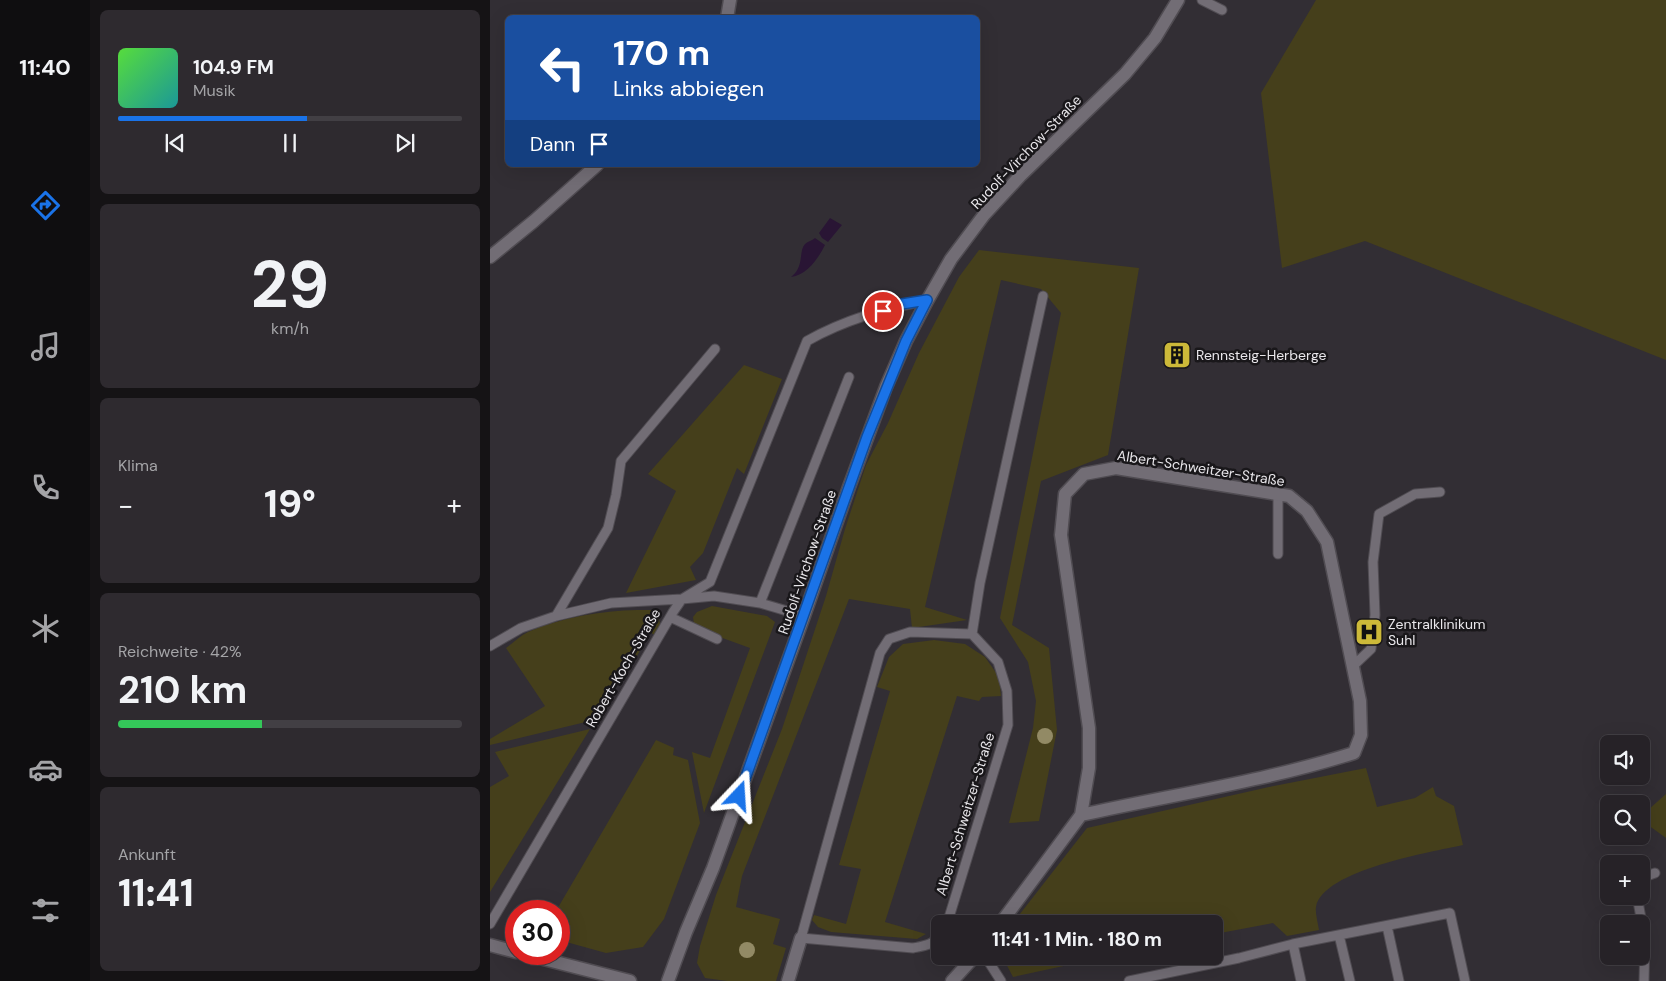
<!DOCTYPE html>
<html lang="de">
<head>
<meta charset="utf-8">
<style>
  :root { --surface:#262227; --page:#2e2a2f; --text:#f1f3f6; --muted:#a4a4a7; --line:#423f44; --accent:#1a73e8 }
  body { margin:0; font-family:"DM Sans",sans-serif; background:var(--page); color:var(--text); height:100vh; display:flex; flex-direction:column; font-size:19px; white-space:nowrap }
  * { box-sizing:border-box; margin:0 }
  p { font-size:16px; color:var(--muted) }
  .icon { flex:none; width:28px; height:28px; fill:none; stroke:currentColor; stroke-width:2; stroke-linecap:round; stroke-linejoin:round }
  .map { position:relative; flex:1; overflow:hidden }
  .panel { display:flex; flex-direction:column; gap:10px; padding:10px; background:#151315; width:400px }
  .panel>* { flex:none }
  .banner { position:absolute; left:15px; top:15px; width:475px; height:152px; border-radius:8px; box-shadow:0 5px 20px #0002,0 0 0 1px var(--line); background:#1a4fa0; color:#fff; overflow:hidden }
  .buttons { position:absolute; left:1110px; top:735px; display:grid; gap:10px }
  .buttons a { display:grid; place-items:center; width:50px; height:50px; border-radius:8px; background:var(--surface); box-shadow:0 5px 20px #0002,0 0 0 1px var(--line); font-size:25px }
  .speed { position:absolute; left:15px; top:900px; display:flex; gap:10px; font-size:25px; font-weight:700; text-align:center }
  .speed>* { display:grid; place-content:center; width:65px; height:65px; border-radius:50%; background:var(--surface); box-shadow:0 5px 20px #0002,0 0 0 1px var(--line); line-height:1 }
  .speed .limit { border:8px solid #d22; background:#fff; color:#111 }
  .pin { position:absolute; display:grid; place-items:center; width:42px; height:42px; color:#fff; margin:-21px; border:2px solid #fff; border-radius:50%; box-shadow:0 1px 5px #0007 }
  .me { position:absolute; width:55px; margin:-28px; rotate:20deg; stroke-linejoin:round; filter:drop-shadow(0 0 4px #0008) }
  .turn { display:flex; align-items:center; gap:18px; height:105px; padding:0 25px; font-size:22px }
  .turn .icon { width:65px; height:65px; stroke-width:2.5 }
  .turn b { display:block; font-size:35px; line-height:42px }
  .then { display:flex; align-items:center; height:48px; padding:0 25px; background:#0003; gap:10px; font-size:19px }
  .big { font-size:38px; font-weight:700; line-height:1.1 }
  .panel .widget { flex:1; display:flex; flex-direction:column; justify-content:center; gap:8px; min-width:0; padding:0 18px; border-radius:8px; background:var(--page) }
  .panel .dial { align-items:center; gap:0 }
  .dial b { font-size:65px; line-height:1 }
  .song { display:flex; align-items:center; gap:15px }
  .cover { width:60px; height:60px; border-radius:8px; background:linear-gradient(135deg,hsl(110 70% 55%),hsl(180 70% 35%)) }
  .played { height:5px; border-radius:2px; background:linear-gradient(90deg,var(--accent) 55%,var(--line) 55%) }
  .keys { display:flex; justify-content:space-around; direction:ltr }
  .heat { display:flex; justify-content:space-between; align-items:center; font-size:28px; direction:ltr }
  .charge { height:8px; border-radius:4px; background:linear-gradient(90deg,#34c759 42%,var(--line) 0) }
  .trip { position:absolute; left:441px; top:915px; width:292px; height:50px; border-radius:8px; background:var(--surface); box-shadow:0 5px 20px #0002,0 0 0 1px var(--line); font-weight:700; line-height:50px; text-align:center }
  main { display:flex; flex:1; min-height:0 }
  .tabs { display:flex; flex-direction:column; width:90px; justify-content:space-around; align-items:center; background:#0f0e10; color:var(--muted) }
  .tabs .icon { width:35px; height:35px }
  .tabs .selected { color:var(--accent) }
  .tabs b { font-size:22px; color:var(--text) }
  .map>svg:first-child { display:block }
  .green { fill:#453f1b }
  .water { fill:#291534 }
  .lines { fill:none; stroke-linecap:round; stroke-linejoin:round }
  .lane-casing { stroke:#504c52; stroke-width:11 }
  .street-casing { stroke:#504c52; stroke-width:15 }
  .lane { stroke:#726d75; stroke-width:9 }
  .street { stroke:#726d75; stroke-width:12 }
  .tree { fill:#928a65 }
  .route-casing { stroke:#114b97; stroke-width:12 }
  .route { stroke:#1a73e8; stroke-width:9 }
  .labels { text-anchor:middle; stroke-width:5; stroke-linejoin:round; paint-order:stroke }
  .street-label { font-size:14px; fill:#e9e7eb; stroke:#19171a }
  .poi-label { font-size:14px; fill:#e9e7eb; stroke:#19171a; text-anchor:start }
</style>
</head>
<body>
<main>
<nav class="tabs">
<b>11:40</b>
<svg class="icon selected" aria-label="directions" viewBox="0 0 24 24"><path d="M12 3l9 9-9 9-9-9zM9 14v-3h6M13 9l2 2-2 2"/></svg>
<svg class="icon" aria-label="music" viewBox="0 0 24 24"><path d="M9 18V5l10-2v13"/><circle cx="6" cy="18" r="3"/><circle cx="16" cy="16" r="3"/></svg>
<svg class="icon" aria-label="phone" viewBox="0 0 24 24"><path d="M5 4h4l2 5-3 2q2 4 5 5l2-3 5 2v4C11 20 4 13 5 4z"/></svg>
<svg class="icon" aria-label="climate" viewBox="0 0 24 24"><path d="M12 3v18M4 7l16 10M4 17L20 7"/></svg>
<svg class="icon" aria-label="car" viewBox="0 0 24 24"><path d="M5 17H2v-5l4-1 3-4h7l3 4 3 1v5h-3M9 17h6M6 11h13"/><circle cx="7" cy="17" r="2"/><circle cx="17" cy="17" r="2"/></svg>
<svg class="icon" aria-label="filters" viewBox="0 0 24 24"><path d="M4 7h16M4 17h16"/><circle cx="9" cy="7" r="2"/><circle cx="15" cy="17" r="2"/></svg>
</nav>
<section class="panel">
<div class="widget">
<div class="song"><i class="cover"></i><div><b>104.9 FM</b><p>Musik</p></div></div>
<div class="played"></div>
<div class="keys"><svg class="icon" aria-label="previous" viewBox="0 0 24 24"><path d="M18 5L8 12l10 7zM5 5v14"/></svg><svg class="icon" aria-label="pause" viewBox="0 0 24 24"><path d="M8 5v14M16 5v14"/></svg><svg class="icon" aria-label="next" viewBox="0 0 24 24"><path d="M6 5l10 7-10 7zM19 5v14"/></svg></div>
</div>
<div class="widget dial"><b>29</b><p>km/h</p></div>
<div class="widget"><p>Klima</p>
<div class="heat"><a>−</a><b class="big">19°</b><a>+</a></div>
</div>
<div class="widget"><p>Reichweite · 42%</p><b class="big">210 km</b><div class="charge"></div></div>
<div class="widget"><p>Ankunft</p><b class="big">11:41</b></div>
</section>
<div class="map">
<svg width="1176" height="981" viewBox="0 0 1176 981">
  <rect width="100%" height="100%" fill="#322e34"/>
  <!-- green -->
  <path class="green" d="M826 0H1176V360L875 241 792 268 771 93Z
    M489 250 649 268 618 455 551 481 522 625 559 648 567 730 549 821 519 823 543 728 546 701 538 662 510 618 571 313 551 289 511 280 435 607 477 620 422 628 420 609 359 599 252 876 246 907 290 919 283 944 296 948 286 981H237L215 978 207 963 210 946 226 895 292 729 336 596 355 529 376 465 398 423 429 353 469 277Z
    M254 365 292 379 254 474 247 468 213 553 200 567 206 580 136 593 186 491 158 474Z
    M222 606 277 616 285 622 214 813 202 752 220 758 260 648 227 636 204 624 203 617 207 612Z
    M147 610H161C170 618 174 626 166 636L160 632 147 656 144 654 104 720 0 745V739L55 706 16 648C23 643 30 636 38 632 72 617 111 611 147 610Z
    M444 640 475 644 495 657 509 677 511 696 492 697 489 701 467 696 395 922 436 934 427 939 341 932 328 927 322 920 324 915 356 924 371 869 349 865 400 691 387 687 399 657 413 644Z
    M100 729 0 892V787L19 776 5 752Z
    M166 740 184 748 183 755 198 760 210 823 174 919 153 947 116 953 69 940V911H66Z
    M876 768 887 807 925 798 943 787 946 796 964 806 973 845C941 852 833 870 826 907 825 913 828 923 829 930L797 936 783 923 725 934V924H522L597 828 779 787Z
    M1176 794V838L1158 825V810Z
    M512 956H620L523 977Z"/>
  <!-- water -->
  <path class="water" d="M340 218 352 225 338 242 332 238 329 233Z
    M325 238 335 245C328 259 317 275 301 277 315 266 308 252 315 244 318 241 322 241 325 238Z"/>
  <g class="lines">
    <defs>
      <path id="lane" d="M712 0 732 10
        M788 495V554
        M66 616 118 528 126 495 131 461 225 349
        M314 616 270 603 359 377
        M180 617 227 639
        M0 646 31 628 66 616 121 603 192 599 224 596 270 603
        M863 666 881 649 885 615 883 562 889 514 925 494 950 492
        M1151 878 1165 873
        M1147 896 1155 940 1154 981
        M0 924 183 612 192 599 220 582 317 341C352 321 397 307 437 301
        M457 924 518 725 517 691 508 662 482 634
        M897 926 909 981
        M450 935C444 945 433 946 423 948L311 938 390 653 399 639 420 632 482 634 490 583 553 296
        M849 935 860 981
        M803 944 811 981
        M495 956 511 981
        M639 981 749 958 803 944 960 913 975 981"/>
      <path id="street" d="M237 18 240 0
        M0 257 44 221 107 165
        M510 924 591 815 599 768V728L571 535 575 494 594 474 626 468 799 496 817 511 837 542 870 701 871 735 864 753C776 781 681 795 591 815
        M0 945 26 952
        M34 954 140 981
        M178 981 196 932 223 868 314 616 359 487 396 387 416 341 437 301 461 259 494 215 531 175 635 74 665 38 688 0
        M298 981 311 938
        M462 981 485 956"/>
    </defs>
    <!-- lane casing -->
    <use href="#lane" class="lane-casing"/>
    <!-- street casing -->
    <use href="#street" class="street-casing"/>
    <!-- lane -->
    <use href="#lane" class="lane"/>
    <!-- street -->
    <use href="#street" class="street"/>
  </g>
  <!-- trees -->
  <g class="tree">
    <circle cx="555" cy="736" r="8"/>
    <circle cx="257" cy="950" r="8"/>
  </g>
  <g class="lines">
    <defs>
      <path id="route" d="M249 796 377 437 416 341 437 300 412 304 393 311"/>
    </defs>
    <!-- route casing -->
    <use href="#route" class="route-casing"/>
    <!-- route -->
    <use href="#route" class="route"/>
  </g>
  <!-- icons -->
  <defs>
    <symbol id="building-square" viewBox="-11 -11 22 22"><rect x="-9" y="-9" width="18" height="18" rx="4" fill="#ccb939" stroke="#19171a"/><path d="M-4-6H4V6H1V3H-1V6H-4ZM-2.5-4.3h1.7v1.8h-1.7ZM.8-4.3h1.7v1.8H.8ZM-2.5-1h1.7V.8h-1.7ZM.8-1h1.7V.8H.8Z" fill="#111"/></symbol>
    <symbol id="hospital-square" viewBox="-11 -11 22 22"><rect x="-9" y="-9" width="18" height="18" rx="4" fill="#ccb939" stroke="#19171a"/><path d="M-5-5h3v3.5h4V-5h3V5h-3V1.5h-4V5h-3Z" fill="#111"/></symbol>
  </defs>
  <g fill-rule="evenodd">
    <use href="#building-square" x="671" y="339" width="32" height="32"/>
    <use href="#hospital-square" x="863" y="616" width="32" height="32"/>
  </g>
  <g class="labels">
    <!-- street labels -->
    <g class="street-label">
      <text transform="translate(536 152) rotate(-46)" y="5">Rudolf-Virchow-Straße</text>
      <text transform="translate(711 468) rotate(9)" y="5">Albert-Schweitzer-Straße</text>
      <text transform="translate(317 562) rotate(-71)" y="5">Rudolf-Virchow-Straße</text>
      <text transform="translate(133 668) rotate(-60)" y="5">Robert-Koch-Straße</text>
      <text transform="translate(475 814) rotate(-73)" y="5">Albert-Schweitzer-Straße</text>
    </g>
    <!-- poi labels -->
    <g class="poi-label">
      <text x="706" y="360">Rennsteig-Herberge</text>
      <text x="898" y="629">Zentralklinikum<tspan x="898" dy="16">Suhl</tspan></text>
    </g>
  </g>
</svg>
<div class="buttons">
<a><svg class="icon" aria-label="sound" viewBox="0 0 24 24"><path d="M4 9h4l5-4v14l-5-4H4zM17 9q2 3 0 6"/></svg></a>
<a><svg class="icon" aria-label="search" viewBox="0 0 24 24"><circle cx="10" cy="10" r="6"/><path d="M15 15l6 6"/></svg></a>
<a>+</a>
<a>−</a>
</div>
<div class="speed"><div class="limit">30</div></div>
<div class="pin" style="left:393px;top:311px;background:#d93025"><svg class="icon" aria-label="arrive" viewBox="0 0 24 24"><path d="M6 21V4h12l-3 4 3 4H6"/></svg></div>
<svg class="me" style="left:249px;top:796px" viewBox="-20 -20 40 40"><path d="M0-17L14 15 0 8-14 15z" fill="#1a73e8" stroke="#fff" stroke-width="4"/></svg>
<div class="trip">11:41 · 1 Min. · 180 m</div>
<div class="banner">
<div class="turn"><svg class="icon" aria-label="left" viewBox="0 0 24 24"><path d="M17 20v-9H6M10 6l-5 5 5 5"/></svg><div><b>170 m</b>Links abbiegen</div></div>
<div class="then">Dann<svg class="icon" aria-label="arrive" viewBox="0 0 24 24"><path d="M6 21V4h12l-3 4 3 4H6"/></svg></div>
</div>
</div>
</main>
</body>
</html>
